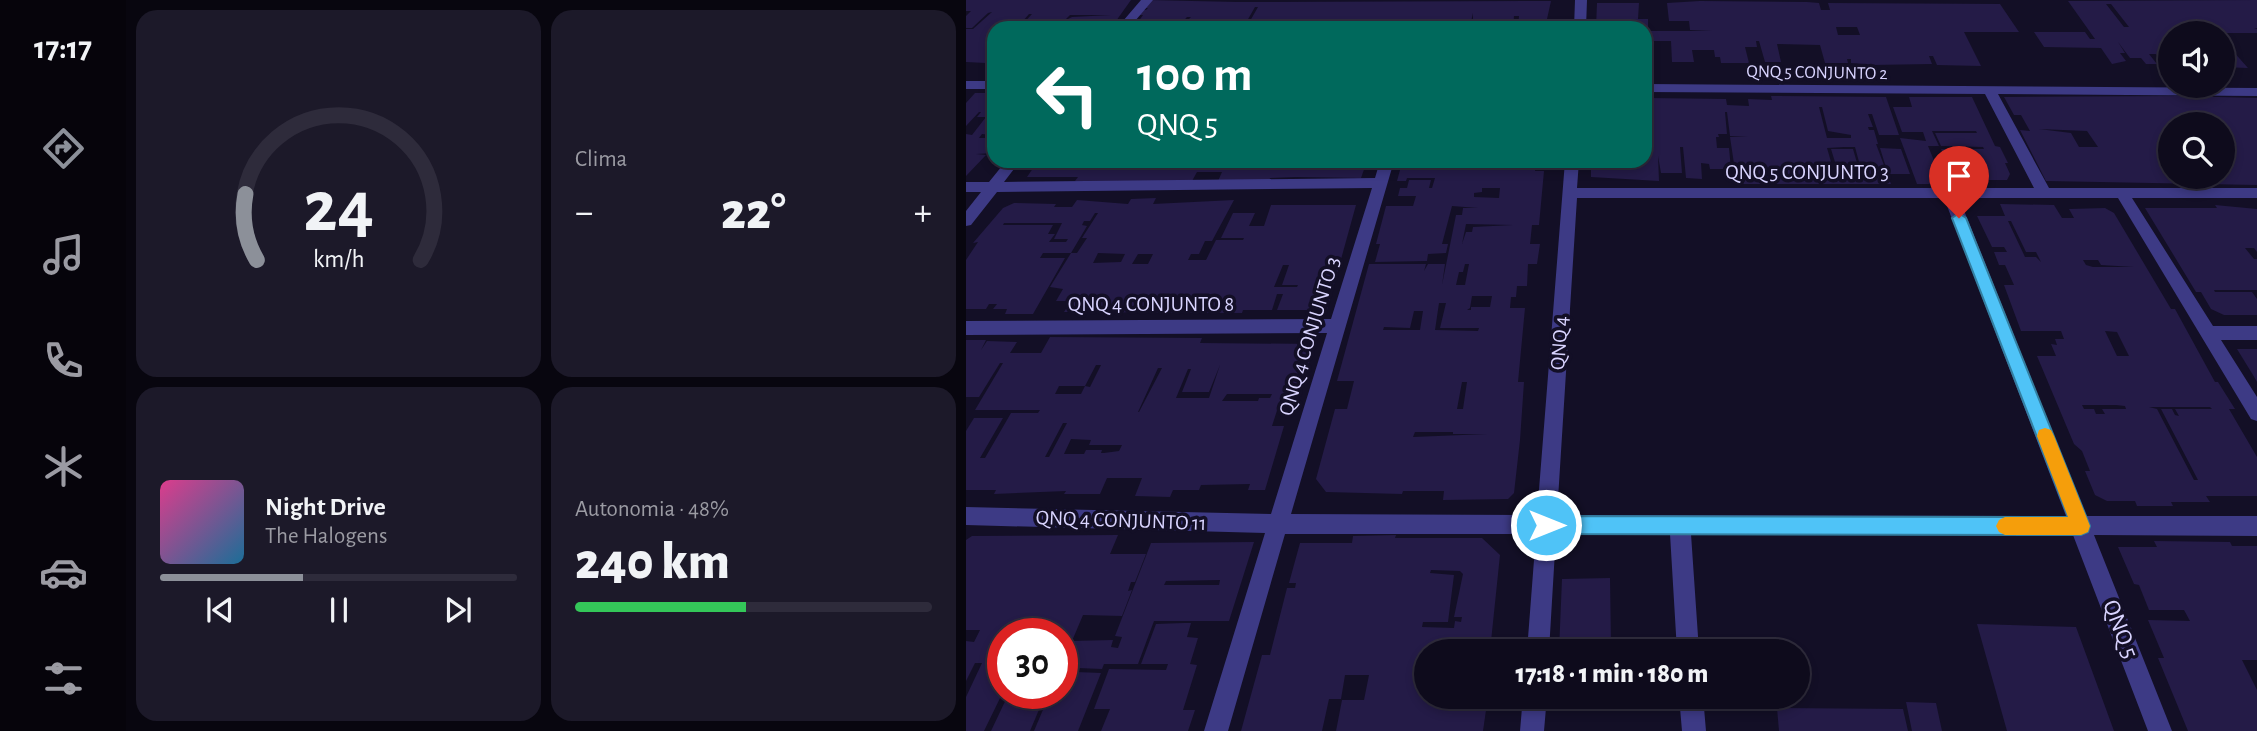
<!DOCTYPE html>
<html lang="pt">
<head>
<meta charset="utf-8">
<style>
  :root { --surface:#0e0b1c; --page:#1c1929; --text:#f1f3f6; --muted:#9b9ba3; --line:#2e2b3b; --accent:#8c9099 }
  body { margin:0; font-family:"Alegreya Sans",sans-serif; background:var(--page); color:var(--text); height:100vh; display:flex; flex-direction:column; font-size:26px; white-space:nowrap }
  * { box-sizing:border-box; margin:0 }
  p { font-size:23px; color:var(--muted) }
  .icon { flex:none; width:38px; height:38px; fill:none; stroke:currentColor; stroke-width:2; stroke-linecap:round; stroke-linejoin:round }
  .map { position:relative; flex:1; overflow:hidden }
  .details { display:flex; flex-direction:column; gap:10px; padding:10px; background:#08060f; width:840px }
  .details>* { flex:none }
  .hud { position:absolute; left:21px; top:21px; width:665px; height:147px; border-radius:21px; box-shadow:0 4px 10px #0003,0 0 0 2px var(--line); background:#00695c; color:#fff; overflow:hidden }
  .controls { position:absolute; left:1192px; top:21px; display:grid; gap:14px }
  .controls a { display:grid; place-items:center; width:77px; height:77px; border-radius:50%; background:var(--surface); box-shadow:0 4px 10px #0003,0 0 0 2px var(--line); font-size:35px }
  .speed { position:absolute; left:21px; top:618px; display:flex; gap:14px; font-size:35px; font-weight:700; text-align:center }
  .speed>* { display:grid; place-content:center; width:91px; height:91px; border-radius:50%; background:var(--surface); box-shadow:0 4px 10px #0003,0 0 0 2px var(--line); line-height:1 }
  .speed .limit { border:10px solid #d22; background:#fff; color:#111 }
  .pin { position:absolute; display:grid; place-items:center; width:60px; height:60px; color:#fff; margin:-72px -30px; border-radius:50% 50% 50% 0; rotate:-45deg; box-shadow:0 0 7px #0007 }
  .pin .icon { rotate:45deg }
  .me { position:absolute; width:77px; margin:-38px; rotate:90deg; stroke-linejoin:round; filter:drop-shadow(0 0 5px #0008) }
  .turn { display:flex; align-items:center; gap:24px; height:147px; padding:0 35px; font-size:32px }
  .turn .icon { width:91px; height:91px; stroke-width:2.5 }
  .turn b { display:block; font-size:49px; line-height:60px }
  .big { font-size:52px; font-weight:800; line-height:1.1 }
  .details .tile { flex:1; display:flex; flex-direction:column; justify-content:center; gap:10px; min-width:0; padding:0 24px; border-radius:21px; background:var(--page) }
  .details .dial { align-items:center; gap:0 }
  .dial svg { height:182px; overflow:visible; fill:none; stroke:var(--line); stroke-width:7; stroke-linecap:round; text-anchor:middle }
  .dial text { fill:var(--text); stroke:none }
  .song { display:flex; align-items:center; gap:21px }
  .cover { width:84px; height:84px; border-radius:10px; background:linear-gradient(135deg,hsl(330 70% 55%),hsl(200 70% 35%)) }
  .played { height:7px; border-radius:4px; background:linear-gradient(90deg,var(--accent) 40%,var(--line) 40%) }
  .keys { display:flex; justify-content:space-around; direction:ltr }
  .heat { display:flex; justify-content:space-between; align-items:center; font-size:38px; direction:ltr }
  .charge { height:10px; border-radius:5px; background:linear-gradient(90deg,#34c759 48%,var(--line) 0) }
  .details .tiles { flex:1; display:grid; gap:10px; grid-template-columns:repeat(2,1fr) }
  .trip { position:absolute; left:448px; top:639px; width:396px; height:70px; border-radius:35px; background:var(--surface); box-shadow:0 4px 10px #0003,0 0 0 2px var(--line); font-weight:800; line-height:70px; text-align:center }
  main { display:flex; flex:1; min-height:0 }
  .menu { display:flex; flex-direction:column; width:126px; justify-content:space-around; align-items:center; background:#06040b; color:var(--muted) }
  .menu .icon { width:49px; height:49px }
  .menu .active { color:var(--accent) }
  .menu b { font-size:32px; color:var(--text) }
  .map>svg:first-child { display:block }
  .building { fill:#241b47; fill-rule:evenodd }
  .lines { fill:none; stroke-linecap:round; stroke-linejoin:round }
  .minor { fill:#3d3a85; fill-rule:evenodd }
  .route { fill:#4fc3f7; stroke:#337fa1; stroke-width:2 }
  .slow { fill:#f59e0b }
  .labels { text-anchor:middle; stroke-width:7; stroke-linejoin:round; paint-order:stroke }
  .far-street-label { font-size:18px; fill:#d9d4ff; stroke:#130f26 }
  .street-label { font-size:21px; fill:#d9d4ff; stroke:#130f26 }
  .near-street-label { font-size:24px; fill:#d9d4ff; stroke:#130f26 }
</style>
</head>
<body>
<main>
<nav class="menu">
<b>17:17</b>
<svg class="icon active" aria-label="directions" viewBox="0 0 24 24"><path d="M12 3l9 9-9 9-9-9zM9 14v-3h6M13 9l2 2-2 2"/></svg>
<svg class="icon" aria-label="music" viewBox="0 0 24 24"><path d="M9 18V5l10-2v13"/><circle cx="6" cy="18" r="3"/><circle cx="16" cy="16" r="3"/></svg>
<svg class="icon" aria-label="phone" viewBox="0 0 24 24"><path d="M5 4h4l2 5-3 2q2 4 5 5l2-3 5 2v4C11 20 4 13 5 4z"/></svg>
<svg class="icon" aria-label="climate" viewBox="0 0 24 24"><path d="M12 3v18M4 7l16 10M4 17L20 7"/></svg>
<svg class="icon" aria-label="car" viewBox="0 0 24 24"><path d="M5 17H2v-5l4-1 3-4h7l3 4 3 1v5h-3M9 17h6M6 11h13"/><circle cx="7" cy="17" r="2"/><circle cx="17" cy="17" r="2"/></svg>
<svg class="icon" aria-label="filters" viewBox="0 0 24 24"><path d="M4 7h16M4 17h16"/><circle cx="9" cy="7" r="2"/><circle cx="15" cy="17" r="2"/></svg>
</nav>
<section class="details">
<div class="tiles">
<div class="tile dial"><svg viewBox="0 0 100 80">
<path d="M14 69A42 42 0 1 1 86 69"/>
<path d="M14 69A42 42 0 0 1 9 40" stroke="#8c9099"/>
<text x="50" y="56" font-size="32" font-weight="700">24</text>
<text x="50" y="72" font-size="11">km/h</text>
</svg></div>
<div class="tile"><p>Clima</p>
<div class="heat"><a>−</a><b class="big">22°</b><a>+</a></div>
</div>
<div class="tile">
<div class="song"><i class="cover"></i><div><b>Night Drive</b><p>The Halogens</p></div></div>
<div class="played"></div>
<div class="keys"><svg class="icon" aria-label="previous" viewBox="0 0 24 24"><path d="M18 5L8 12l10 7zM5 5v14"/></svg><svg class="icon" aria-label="pause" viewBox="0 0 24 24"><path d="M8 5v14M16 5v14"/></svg><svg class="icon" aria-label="next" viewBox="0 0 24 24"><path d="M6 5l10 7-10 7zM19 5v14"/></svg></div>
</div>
<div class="tile"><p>Autonomia · 48%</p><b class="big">240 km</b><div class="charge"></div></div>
</div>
</section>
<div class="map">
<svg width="1291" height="731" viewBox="0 0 1291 731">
  <rect width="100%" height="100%" fill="#130f26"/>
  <!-- building -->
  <path class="building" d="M0 0H165L145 28H53L66 14H63L51 28H28L24 34H28V63H20L0 62V29H7L26 12 22 13 6 28H0V16L5 11H0ZM104 15H145L106 17 98 21Z
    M182 0 271 2 585 1 579 28H552L553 16H548L547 28H505L511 19H507V13L504 26 495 28H320L321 22 318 28H280L292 7H289L277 28 257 27 260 22 255 28H214L225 17H221L211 28H162L164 25H170L177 15H171L175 10H180L182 8H176Z
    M1291 0V28H1288L1291 29V33H1204V44H1197L1204 53V64H1198L1190 54H1183L1191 64H1180L1175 58H1164L1152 42 1159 53H1154L1160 61 1146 64 1135 48 1078 47 1068 32H1119L1124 39H1129L1102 1ZM1140 4H1145L1163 27H1158Z
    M734 1 841 2 853 3 855 10H864L862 3 1034 4 1053 32H998L1015 66 971 65 967 56H963L966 64 905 65 885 63V59H881L882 63H859L854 45 811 44 815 62H799L793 41H790L791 47H779L783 63H755L754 57H749L748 50H726L728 62H706L705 41H683V65H679V28H630L631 3H673L672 19H682V31H746L724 30 723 21H703L701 3ZM870 27H891L894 35H872Z
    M1256 39 1274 59 1282 68 1256 67Z
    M9 93H28V135L16 134 13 138H28V153L10 154 20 155 0 176V134L6 135 20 117H11L15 112H13L0 126V103Z
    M805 96 920 97 933 135H913L906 114H902L907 127H902L903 130H908L912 144H910L925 184H771L764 137 782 136H764L761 112H759L761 134H752L753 137H750L751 148H763L765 169H744L743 164 735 163 736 179 720 178 717 147H714L716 173H695L692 156 693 181 625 177V161H679V100L682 98 760 99 761 105 783 106 782 99 806 100ZM853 107H856L862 131 885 135V138H861ZM878 147H889L896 173H894L887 149H865L872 172H868L861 148Z
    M1215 96 1291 98V185L1080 181 1054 130 1064 131 1055 115H1048L1038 97ZM1204 124H1256V177H1204ZM1073 129 1121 131 1132 147H1113L1105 133Z
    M943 97H1006L1029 146 1034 147 1042 163H1039L1044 174 1041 180H975L977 184H951L934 138 960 141 957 132H936L927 107H946ZM966 131H1010L1011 133H969L975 146 1017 147 1018 149H975L981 163H969L962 146H973Z
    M914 148 935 149 944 174H922Z
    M72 161H158L153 169H157L162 161H401L395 178 330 177 304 178 303 181H252L256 172H231L226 181H109L112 177H61Z
    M430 161H570L569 171H578L573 225H566L564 244H574L571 264H562L561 286H551L550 297H545L544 308H559L552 382H558L554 440 548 493 542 499 477 500 478 491H437L436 494 360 492 350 479 369 409H381L388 381H371L403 264H460L458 271 462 264H479L476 285 490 215H496L497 208H512L486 206 476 244H482L480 253 462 254 461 261 409 262 414 244H410L420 206H447L450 196H432L434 188H441L443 180H465L463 188H466L469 178H441L440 181H431L434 170H428ZM516 188H534L533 198 508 197V193L516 192ZM500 224 547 225 507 227 506 232H500L496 244ZM499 264H503L499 285H490L493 272H497ZM506 296H526L524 307H505V310H501L504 308ZM473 303H480L474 328H513L512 331 469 330ZM448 311H457L454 330H417L418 327 444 328ZM496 382H501L497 409H491ZM449 432H487V434H521L447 437Z
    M190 198 187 204 268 200 246 241H239L233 254H225L222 260H240L250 240H277L278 238H255L267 213H289L283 226H298L305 205H390L361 310H311L317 294H311L306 310H277L276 313 98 312 105 301H90L97 289 84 287 105 253H111L121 238H116L132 213H129L124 221H118L116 225 121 226 105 253H77L74 258H99L67 314H39L41 309H27L31 304H23L20 309H0V260L12 242 7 243 37 208 48 203 90 204 88 207H106L111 200 162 204 165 199ZM38 223H96L88 239H102L100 242H83L89 234H82L87 225H37ZM132 253 159 254 155 262 127 263ZM172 254H187L182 264H166ZM317 265H323L316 285H332L331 287H308Z
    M1034 204 1088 205 1096 218H1108L1103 209 1139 208 1148 213 1205 309H1209L1249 382H1252L1269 409H1263L1291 457V496H1240L1244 502H1205L1207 506H1171L1169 501H1141L1129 495 1119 471H1124L1116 451 1108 444 1071 356H1090L1085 344 1091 345 1089 339H1098L1095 331H1055L1038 285H1048L1039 265H1033L1028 252H1041L1038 247H1026L1011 216H1039ZM1042 221H1045L1060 252H1070L1075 262 1070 257H1059ZM1117 260H1132L1135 265 1168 267H1127L1120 265ZM1139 331 1151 332 1163 356H1151ZM1116 405H1150L1159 406 1160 409H1136L1139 414H1130L1128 409H1118ZM1183 407H1244L1246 409H1209L1213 416 1209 415 1206 409H1195L1232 480H1228L1191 409Z
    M1249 205 1291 209V252L1288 248H1279L1288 259H1291V290H1248L1249 292H1286L1291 299V315H1258L1245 309 1235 292H1230L1179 208H1251Z
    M84 337 236 338 234 343 349 344 332 398H315L306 426H318L299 490H282L284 484 235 485 233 490H207L204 497 169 496 176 478H141L134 494H98L100 491 28 494 30 490H0V431L8 418H37L14 458H19L45 413H72L74 410H9L37 363H34L13 397H0V340H20L15 350 21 341 51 342 44 353H75ZM130 365H135L124 387 119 386 115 394H89L93 386H119ZM254 365 243 398H210L222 369H225L216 392H243ZM192 368H196L173 412H172ZM261 394H306L304 398H293L292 401H256ZM97 423H101L83 457H79ZM105 439 125 440 123 445H156L153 451 138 453H135L136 450H120L118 454H98Z
    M1271 349H1291V382L1287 375Z
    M152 535 144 554H180L169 582H165L162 591 166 590 156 616 117 615 106 641 147 640 145 647 152 648 156 637 149 636 185 543 288 542 263 621H188L172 664H138L136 669 112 668 110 672 135 673 112 731H68L84 693H96V645L104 644 106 641H96V634H37V692L18 731H0V697L16 663H9L0 681V641L8 642 14 630H0V540L6 536ZM254 580 253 585H198L200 581Z
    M430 535 429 538H516L534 555 524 651H460V696H522L517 731H370L376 700H398L403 675H379L375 699H363L356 731H275L296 655H304L321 588H329L330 583H323L334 543H386L387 536ZM465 570 494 571 497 574 488 617H496L495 622 489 621 488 628 456 627 457 622H482L488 575 464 573Z
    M1188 541 1264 542 1266 546H1291V660H1276L1291 690V731H1222L1192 658H1198L1182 620 1224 621 1218 610H1183L1173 585 1168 584 1152 547H1191Z
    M644 578 645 645H635V651H593L596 579Z
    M218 623H225L221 637 232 638 224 664 231 665 217 710H229L222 731H135L144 709H128L143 669 200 670 202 664H175L190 624Z
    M1011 624 1110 627 1148 731H1041Z
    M43 693H80L64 731H25Z
    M940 702 970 703 976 731H946Z
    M811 708 937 709 942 731H813Z"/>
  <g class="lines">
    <!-- minor -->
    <path class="minor" d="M175 0H187L163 28H151Z
      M609 0H621L620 28H608Z
      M0 81H28V89H0Z
      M679 84 1291 88V96L1032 94 1083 188H1291V198H1166L1247 326H1291V340H1255L1291 397V421L1285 419 1152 198H993L1120 516H1291V536L1128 535 1206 731H1182L1107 535 725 534 733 651H711L704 534H590L583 651H561L570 534H319L262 731H238L299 533 0 525V507L305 514 361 333 0 335V321L365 319 406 188 31 192 5 225 0 226V211L15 192H0V182H23L40 161H54L38 182 409 178 414 161H428L325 514 571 515 599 161H613L611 188H1068L1019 94 679 92ZM611 198H978L1100 516 591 515Z
      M557 696H581L578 731H554Z
      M713 696H737L740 731H716Z"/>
  </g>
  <!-- route -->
  <path class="route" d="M993 213 1000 218 1124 526 1122 532 1115 535 580 534 574 531 571 525 574 519 580 516 1102 517 986 218Z"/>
  <!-- slow -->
  <path class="slow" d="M1079 428 1085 430 1088 436 1124 526 1122 532 1115 535H1039L1033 532 1030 526 1033 520 1039 517H1102L1071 436 1073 430Z"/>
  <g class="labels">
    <!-- far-street labels -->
    <g class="far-street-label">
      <text transform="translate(851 72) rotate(1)" y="6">QNQ 5 CONJUNTO 2</text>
    </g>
    <!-- street labels -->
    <g class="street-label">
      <text x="841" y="179">QNQ 5 CONJUNTO 3</text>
      <text x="185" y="311">QNQ 4 CONJUNTO 8</text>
      <text transform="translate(343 336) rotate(-73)" y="7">QNQ 4 CONJUNTO 3</text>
      <text transform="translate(593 343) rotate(-86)" y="7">QNQ 4</text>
      <text transform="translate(155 520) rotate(2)" y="7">QNQ 4 CONJUNTO 11</text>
    </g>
    <!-- near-street labels -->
    <g class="near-street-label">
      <text transform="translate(1155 629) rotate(69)" y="8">QNQ 5</text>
    </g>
  </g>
</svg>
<div class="controls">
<a><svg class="icon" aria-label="sound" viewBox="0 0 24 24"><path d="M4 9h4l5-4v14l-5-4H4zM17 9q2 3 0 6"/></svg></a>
<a><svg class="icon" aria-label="search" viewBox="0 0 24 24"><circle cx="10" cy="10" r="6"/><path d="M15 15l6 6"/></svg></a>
</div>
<div class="speed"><div class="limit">30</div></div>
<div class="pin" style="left:993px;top:218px;background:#d93025"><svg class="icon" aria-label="arrive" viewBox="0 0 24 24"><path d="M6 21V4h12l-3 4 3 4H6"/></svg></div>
<svg class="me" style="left:580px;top:525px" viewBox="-20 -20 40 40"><circle r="17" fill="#4fc3f7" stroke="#fff" stroke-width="3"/><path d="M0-11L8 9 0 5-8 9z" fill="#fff"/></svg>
<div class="trip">17:18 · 1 min · 180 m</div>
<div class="hud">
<div class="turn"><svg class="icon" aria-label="left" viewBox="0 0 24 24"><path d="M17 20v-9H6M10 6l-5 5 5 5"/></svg><div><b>100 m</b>QNQ 5</div></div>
</div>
</div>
</main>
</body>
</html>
